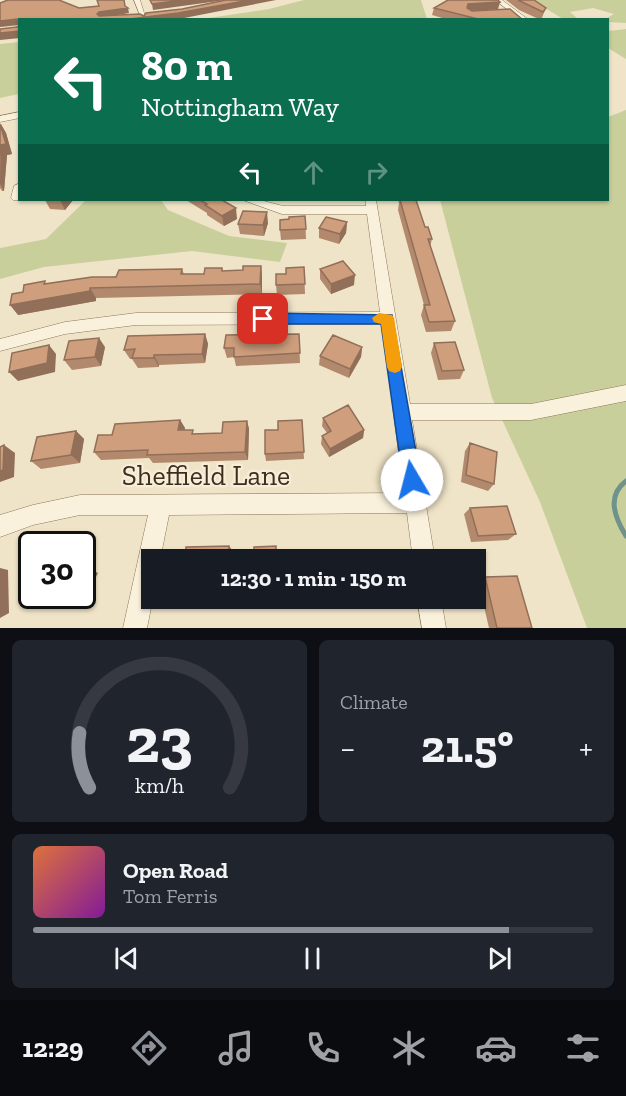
<!DOCTYPE html>
<html lang="en">
<head>
<meta charset="utf-8">
<style>
  :root { --surface:#171b24; --page:#20242c; --text:#f1f3f6; --muted:#9ea1a6; --line:#363941; --accent:#8c9099 }
  body { margin:0; font-family:"Zilla Slab",serif; background:var(--page); color:var(--text); height:100vh; display:flex; flex-direction:column; font-size:22px; white-space:nowrap }
  * { box-sizing:border-box; margin:0 }
  p { font-size:20px; color:var(--muted) }
  .icon { flex:none; width:33px; height:33px; fill:none; stroke:currentColor; stroke-width:2; stroke-linecap:round; stroke-linejoin:round }
  .map { position:relative; height:628px; overflow:hidden }
  .details { display:flex; flex-direction:column; gap:12px; padding:12px; background:#0d0f14; flex:1 }
  .details>* { flex:none }
  .hud { position:absolute; left:18px; top:18px; width:591px; height:183px; border-radius:0px; box-shadow:0 2px 4px #0004; background:#0b6e4f; color:#fff; overflow:hidden }
  .speed { position:absolute; left:18px; top:531px; display:flex; gap:12px; font-size:30px; font-weight:700; text-align:center }
  .speed>* { display:grid; place-content:center; width:78px; height:78px; border-radius:50%; background:var(--surface); box-shadow:0 2px 4px #0004; line-height:1 }
  .speed .limit { border:3px solid #111; border-radius:9px; background:#fff; color:#111 }
  .pin { position:absolute; display:grid; place-items:center; width:51px; height:51px; color:#fff; margin:-26px; border-radius:12px; box-shadow:0 3px 9px #0006 }
  .me { position:absolute; width:66px; margin:-33px; rotate:352deg; stroke-linejoin:round; filter:drop-shadow(0 0 4px #0008) }
  .turn { display:flex; align-items:center; gap:21px; height:126px; padding:0 24px; font-size:27px }
  .turn .icon { width:78px; height:78px; stroke-width:2.5 }
  .turn b { display:block; font-size:42px; line-height:51px }
  .lanes { display:flex; align-items:center; height:57px; padding:0 24px; background:#0003; justify-content:center; gap:30px; direction:ltr }
  .lanes .off { opacity:.35 }
  .big { font-size:45px; font-weight:700; line-height:1.1 }
  .details .widget { flex:1; display:flex; flex-direction:column; justify-content:center; gap:9px; min-width:0; padding:0 21px; border-radius:9px; background:var(--page) }
  .details .dial { align-items:center; gap:0 }
  .dial svg { height:156px; overflow:visible; fill:none; stroke:var(--line); stroke-width:7; stroke-linecap:round; text-anchor:middle }
  .dial text { fill:var(--text); stroke:none }
  .song { display:flex; align-items:center; gap:18px }
  .cover { width:72px; height:72px; border-radius:9px; background:linear-gradient(135deg,hsl(20 70% 55%),hsl(290 70% 35%)) }
  .played { height:6px; border-radius:3px; background:linear-gradient(90deg,var(--accent) 85%,var(--line) 85%) }
  .keys { display:flex; justify-content:space-around; direction:ltr }
  .heat { display:flex; justify-content:space-between; align-items:center; font-size:33px; direction:ltr }
  .details .tiles { flex:1; display:grid; gap:12px; grid-template-columns:1fr 1fr }
  .widget:last-child { grid-column:span 2 }
  .trip { position:absolute; left:141px; top:549px; width:345px; height:60px; border-radius:0px; background:var(--surface); box-shadow:0 2px 4px #0004; font-weight:700; line-height:60px; text-align:center }
  .dock { display:flex; height:96px; justify-content:space-around; align-items:center; background:#090b0e; color:var(--muted) }
  .dock .icon { width:42px; height:42px }
  .dock .current { color:var(--accent) }
  .dock b { font-size:27px; color:var(--text) }
  .map>svg:first-child { display:block }
  .green { fill:#c9cf9b }
  .lines { fill:none; stroke-linecap:round; stroke-linejoin:round }
  .stream { stroke:#6f938a; stroke-width:5 }
  .street-casing { stroke:#8d765c; stroke-width:1 }
  .street { fill:#faf1dc; fill-rule:evenodd }
  .wall { fill:#b2896c }
  .shaded-wall { fill:#916f58 }
  .building { fill:#cf9f7d; stroke:#916f58; stroke-width:1.5 }
  .route { fill:#1a73e8; stroke:#114b97; stroke-width:1.5 }
  .slow { fill:#f59e0b }
  .labels { text-anchor:middle; stroke-width:4.5; stroke-linejoin:round; paint-order:stroke }
  .near-street-label { font-size:28px; fill:#3d2e20; stroke:#f7eed8 }
</style>
</head>
<body>
<div class="map">
<svg width="626" height="628" viewBox="0 0 626 628">
  <rect width="100%" height="100%" fill="#f0e4c8"/>
  <!-- green -->
  <path class="green" d="M304 0H421L427 19H202L269 9Z
    M532 0H626V23L609 22 605 19 614 14 593 8 570 12 578 19H563Z
    M626 29V59L608 48V31Z
    M19 42V94L0 98V44Z
    M626 110V628H587L540 502 492 398 440 200H608V117Z
    M86 200H161L168 210 229 236 287 243 280 262 192 251 44 267 0 279V248L46 239Z"/>
  <g class="lines">
    <!-- stream -->
    <path class="stream" d="M626 481C606 496 615 518 626 536"/>
    <defs>
      <path id="street" d="M134 0H140L145 16 140 15Z
        M495 0H502L529 20H521Z
        M20 112V118L0 122V116Z
        M20 183V200H22H13L11 198 14 186Z
        M243 200H260L283 206H366V200H376L410 404H531L626 385V401L531 420H412L435 560H413L407 513 169 515 160 560H152L153 598 147 628H123L148 515H80L33 525 0 537V515L33 505 80 495 404 493 382 324 136 325 65 334 0 351V339L65 322 136 313 380 312 367 214H282Z
        M417 598H441L446 628H422Z"/>
    </defs>
    <!-- street casing -->
    <use href="#street" class="street-casing"/>
    <!-- street -->
    <use href="#street" class="street"/>
  </g>
  <!-- wall -->
  <path class="wall" d="M506 0H534L546 8 541 20 519 10Z
    M434 8 498 9 481 10 523 20H449L432 15Z
    M0 124 6 133 12 154 7 155 4 191H2L0 188Z
    M45 200H73L65 210 50 209Z
    M186 200H222L237 219 224 226 207 215V213Z
    M398 200H416L425 227 432 239 430 247 455 321 451 331 426 332 421 315 424 305 398 210 399 203Z
    M305 216 306 239 281 240 280 230 289 219Z
    M347 222 346 233 339 244 319 238V228Z
    M268 223 264 236 240 234 238 224Z
    M261 266 262 276V294L96 298V301L18 315 23 292 45 281 46 284 182 269 184 274H204L222 268 223 271 243 270Z
    M304 267 305 294 277 295 276 285 286 274Z
    M320 269 354 285 331 294 320 279Z
    M205 334 208 344 205 363 159 365V367L138 368 132 359H130L124 350Z
    M299 334 300 363 236 366 234 357 227 358 224 348Z
    M434 343 464 370 460 379 438 380 431 353Z
    M105 347 101 366 72 370 64 360Z
    M362 347 361 357 349 378 319 365 320 356Z
    M323 418 364 430 363 438 329 457 321 444 322 436 327 433 322 426Z
    M180 420 185 428 184 430 195 434 222 433 247 421 249 429 248 460 153 463 149 458 101 460 94 452 112 435Z
    M302 420 304 459 266 461 265 454 278 430Z
    M76 431 84 439 80 463 41 469 31 461Z
    M470 443 494 484 488 491 461 482 465 451Z
    M470 508 516 534 508 540 471 542 464 514Z
    M485 577 532 628H489L478 581Z
    M179 598H217V601L185 603 179 599Z"/>
  <!-- shaded-wall -->
  <path class="shaded-wall" d="M183 0H226L153 10 152 4Z
    M250 0H276L179 19 122 20Z
    M500 2 498 9 467 12 468 4Z
    M128 8 129 13 101 18 97 14 99 12Z
    M17 19 20 25 0 27V21Z
    M20 31V38L0 40V33Z
    M1 124 6 133 12 154 7 155 4 191 0 184Z
    M60 200H73L65 210Z
    M236 208 237 219 224 226 222 216Z
    M267 212 268 223 264 236 263 225Z
    M347 222 346 233 339 244 340 234Z
    M261 266 262 276V294L260 284Z
    M355 275 354 285 331 294V284Z
    M90 288 96 298V301L18 315 10 305Z
    M205 334 208 344 205 363 202 354Z
    M99 338 105 347 101 366 95 357Z
    M49 345 56 354 55 372 18 381 9 372Z
    M362 347 361 357 349 378 350 369Z
    M154 355 159 365V367L154 358Z
    M180 420 185 428 183 438 178 430Z
    M247 421 249 429 248 460 245 452Z
    M364 430 363 438 329 457 330 449Z
    M76 431 84 439 80 463 71 455Z
    M4 445 15 453 14 477 0 482V471Z
    M229 546 233 551 232 560H228Z
    M0 568 8 570 9 613 0 618Z
    M88 568 98 573 80 608 69 605 74 596H82V580Z"/>
  <!-- building -->
  <path class="building" d="M8 0H59L79 8 99 6 97 0H124L125 6 128 8 99 12 97 14 99 16 140 14 144 16 146 13 182 9 226 0H250L178 13 122 20H20V25L17 19 0 21V3Z
    M150 0H183L152 4Z
    M448 0H498L500 2 468 4 467 8 472 11 510 9 523 20H482L434 8Z
    M518 0H534L546 8 543 12Z
    M20 25V31L0 33V29L17 27Z
    M0 124 6 144 1 145 0 156Z
    M200 200H222L236 208 222 216 205 205 207 204Z
    M400 200H416L425 227H428L432 239H428L455 321 429 322 424 305H430Z
    M243 211 267 212 263 225 238 224Z
    M305 216 306 229 280 230V220L289 219V217Z
    M326 217 347 222 340 234 319 228Z
    M343 261 355 275 331 284 320 269Z
    M243 266H261L260 284 90 288V291L10 305 12 294 23 292 24 285 45 281 44 284 92 277H116L119 270 182 269 181 274H204L205 268H222V271L243 270Z
    M304 267 305 284 276 285V274H286V268Z
    M205 334 202 354 154 355V358H132L135 349 124 350 128 336Z
    M299 334 300 353 234 357V348H224L226 335Z
    M333 335 362 347 350 369 320 356Z
    M99 338 95 357 64 360 69 341Z
    M455 342 464 370 442 371 434 343Z
    M49 345 47 363 9 372 12 353Z
    M348 405 364 430 330 449 322 436 331 431 323 418Z
    M180 420 178 430H193L192 434 222 433 223 422 247 421 245 452 147 455 148 450 94 452 98 435H112L115 424Z
    M302 420 304 452 265 454V430H278V421Z
    M76 431 71 455 31 461 37 437Z
    M470 443 497 452 494 484 466 475Z
    M4 445 3 470 0 471V447Z
    M507 506 516 534 478 536 470 508Z
    M229 546 228 560H185L186 547Z
    M276 546V553L295 552V560H254V547Z
    M373 550 374 560H324L323 553Z
    M82 567 88 568 82 580Z
    M517 576 532 628H497L485 577Z
    M32 580V592L26 591Z
    M41 596H74L69 605Z
    M179 598H205L179 599Z"/>
  <!-- route -->
  <path class="route" d="M263 313 392 315 421 480 418 486 412 489 405 486 403 480 381 324H263L256 319Z"/>
  <!-- slow -->
  <path class="slow" d="M379 313 392 315 394 318 402 367 400 371 395 373 389 371 387 367 381 324 374 322 372 318Z"/>
  <g class="labels">
    <!-- near-street labels -->
    <g class="near-street-label">
      <text x="206" y="485">Sheffield Lane</text>
    </g>
  </g>
</svg>
<div class="speed"><div class="limit">30</div></div>
<div class="pin" style="left:263px;top:319px;background:#d93025"><svg class="icon" aria-label="arrive" viewBox="0 0 24 24"><path d="M6 21V4h12l-3 4 3 4H6"/></svg></div>
<svg class="me" style="left:412px;top:480px" viewBox="-20 -20 40 40"><circle r="19" fill="#fff"/><path d="M0-13L10 11 0 6-10 11z" fill="#1a73e8"/></svg>
<div class="trip">12:30 · 1 min · 150 m</div>
<div class="hud">
<div class="turn"><svg class="icon" aria-label="left" viewBox="0 0 24 24"><path d="M17 20v-9H6M10 6l-5 5 5 5"/></svg><div><b>80 m</b>Nottingham Way</div></div>
<div class="lanes"><svg class="icon" aria-label="left" viewBox="0 0 24 24"><path d="M17 20v-9H6M10 6l-5 5 5 5"/></svg><svg class="icon off" aria-label="ahead" viewBox="0 0 24 24"><path d="M12 20V5M6 11l6-6 6 6"/></svg><svg class="icon off" aria-label="right" viewBox="0 0 24 24"><path d="M7 20v-9h11M14 6l5 5-5 5"/></svg></div>
</div>
</div>
<section class="details">
<div class="tiles">
<div class="widget dial"><svg viewBox="0 0 100 80">
<path d="M14 69A42 42 0 1 1 86 69"/>
<path d="M14 69A42 42 0 0 1 9 41" stroke="#8c9099"/>
<text x="50" y="56" font-size="32" font-weight="700">23</text>
<text x="50" y="72" font-size="11">km/h</text>
</svg></div>
<div class="widget"><p>Climate</p>
<div class="heat"><a>−</a><b class="big">21.5°</b><a>+</a></div>
</div>
<div class="widget">
<div class="song"><i class="cover"></i><div><b>Open Road</b><p>Tom Ferris</p></div></div>
<div class="played"></div>
<div class="keys"><svg class="icon" aria-label="previous" viewBox="0 0 24 24"><path d="M18 5L8 12l10 7zM5 5v14"/></svg><svg class="icon" aria-label="pause" viewBox="0 0 24 24"><path d="M8 5v14M16 5v14"/></svg><svg class="icon" aria-label="next" viewBox="0 0 24 24"><path d="M6 5l10 7-10 7zM19 5v14"/></svg></div>
</div>
</div>
</section>
<nav class="dock">
<b>12:29</b>
<svg class="icon current" aria-label="directions" viewBox="0 0 24 24"><path d="M12 3l9 9-9 9-9-9zM9 14v-3h6M13 9l2 2-2 2"/></svg>
<svg class="icon" aria-label="music" viewBox="0 0 24 24"><path d="M9 18V5l10-2v13"/><circle cx="6" cy="18" r="3"/><circle cx="16" cy="16" r="3"/></svg>
<svg class="icon" aria-label="phone" viewBox="0 0 24 24"><path d="M5 4h4l2 5-3 2q2 4 5 5l2-3 5 2v4C11 20 4 13 5 4z"/></svg>
<svg class="icon" aria-label="climate" viewBox="0 0 24 24"><path d="M12 3v18M4 7l16 10M4 17L20 7"/></svg>
<svg class="icon" aria-label="car" viewBox="0 0 24 24"><path d="M5 17H2v-5l4-1 3-4h7l3 4 3 1v5h-3M9 17h6M6 11h13"/><circle cx="7" cy="17" r="2"/><circle cx="17" cy="17" r="2"/></svg>
<svg class="icon" aria-label="filters" viewBox="0 0 24 24"><path d="M4 7h16M4 17h16"/><circle cx="9" cy="7" r="2"/><circle cx="15" cy="17" r="2"/></svg>
</nav>
</body>
</html>
